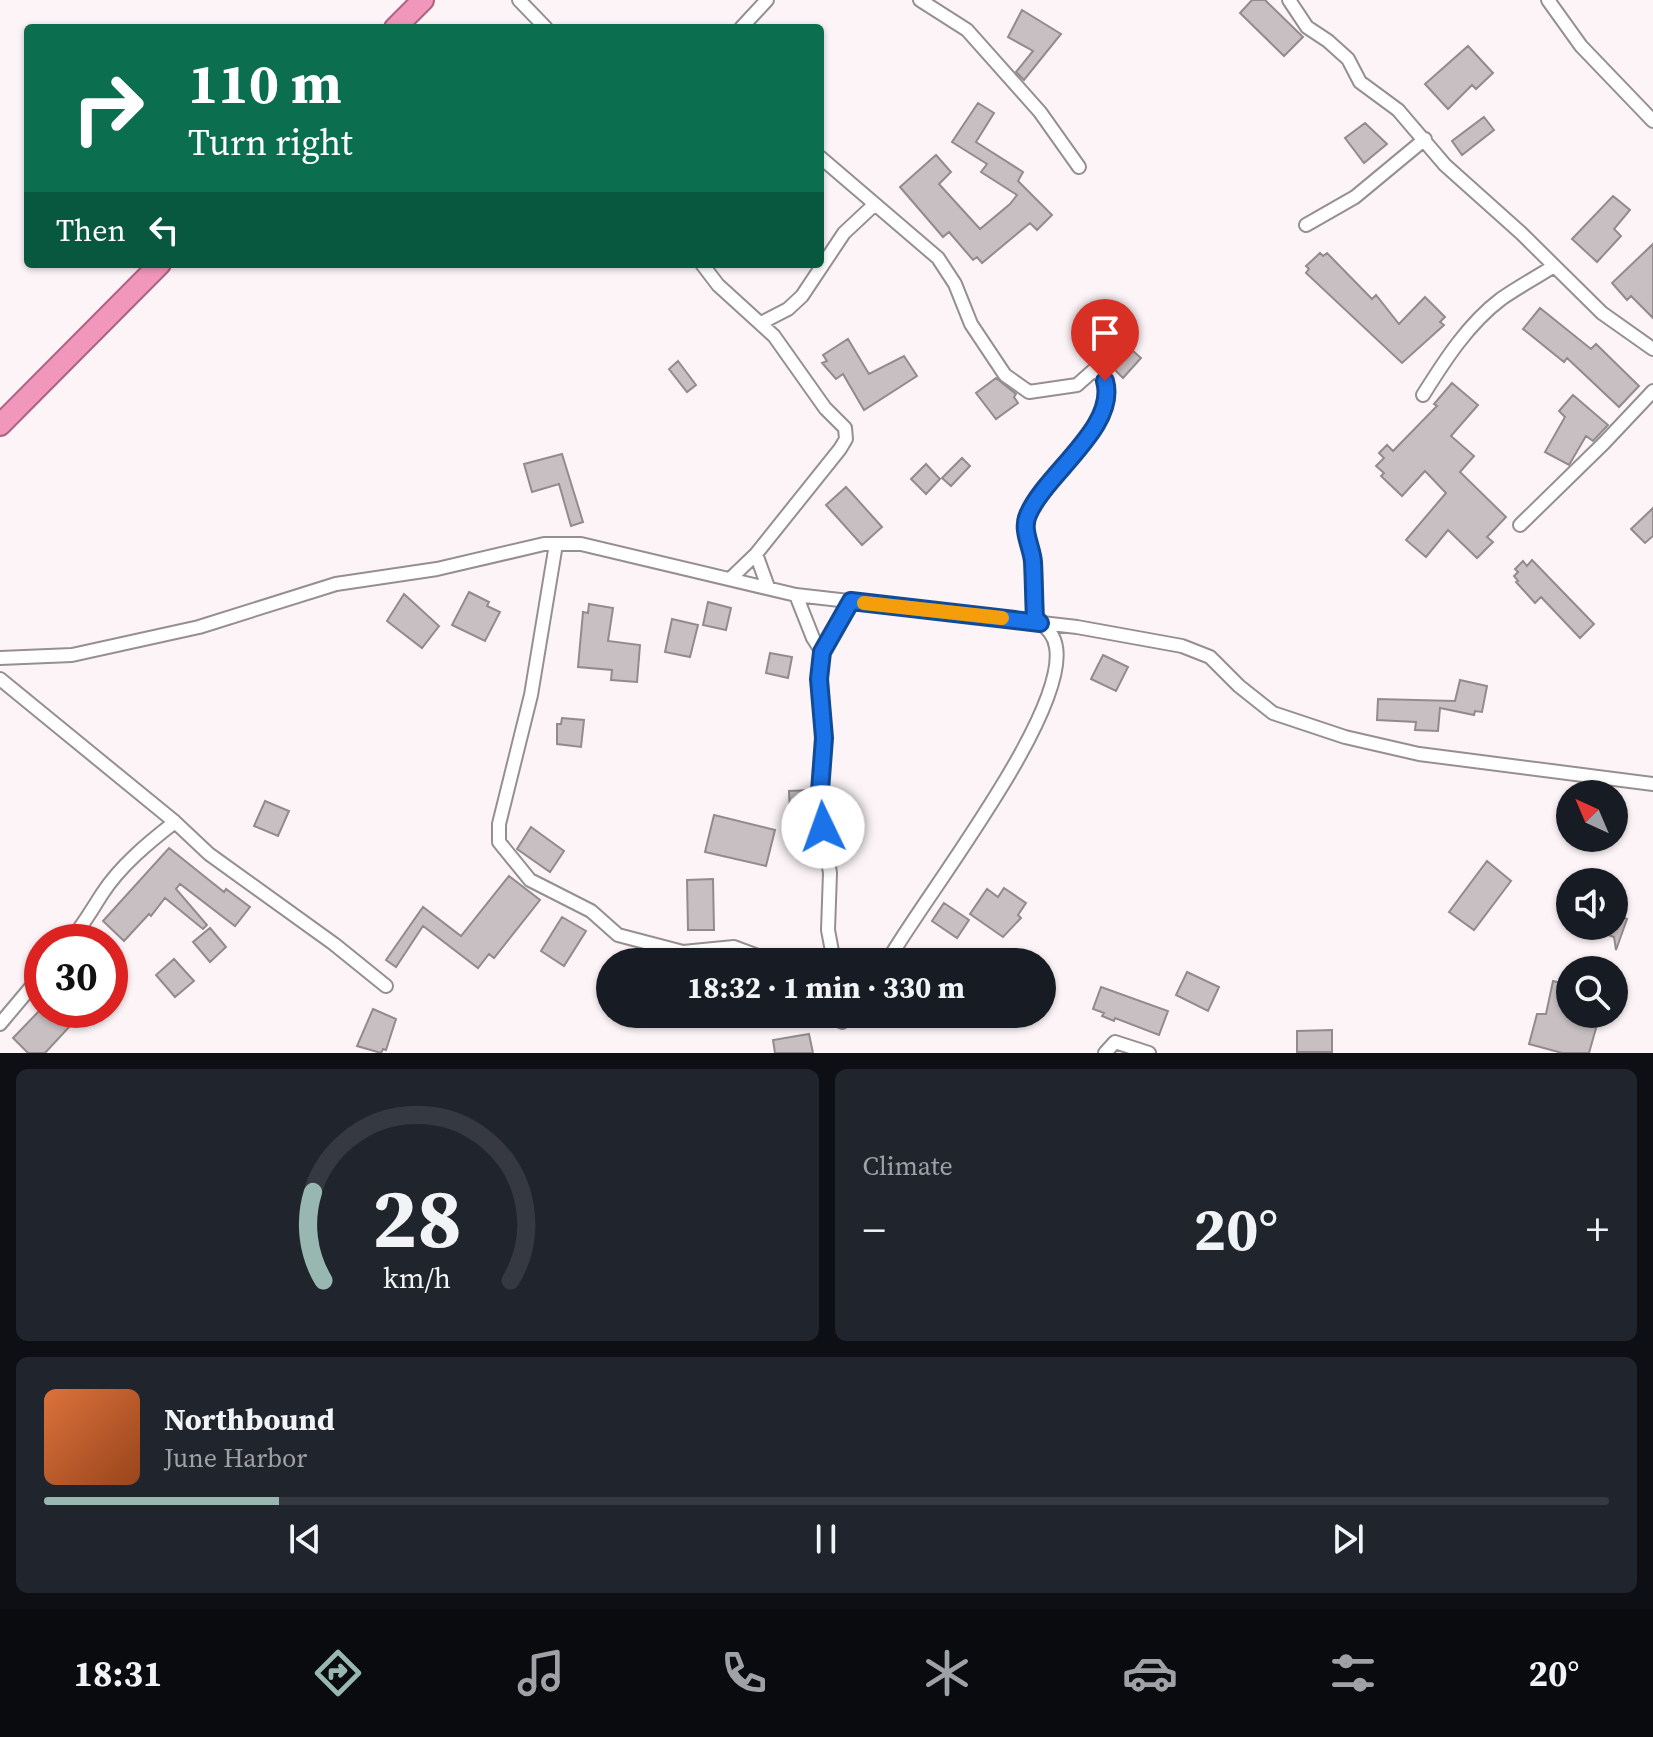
<!DOCTYPE html>
<html lang="en">
<head>
<meta charset="utf-8">
<style>
  :root { --surface:#171b24; --page:#20242c; --text:#f1f3f6; --muted:#9ea1a6; --line:#363941; --accent:#98b7b1 }
  body { margin:0; font-family:"Source Serif 4",serif; background:var(--page); color:var(--text); height:100vh; display:flex; flex-direction:column; font-size:30px; white-space:nowrap }
  * { box-sizing:border-box; margin:0 }
  p { font-size:26px; color:var(--muted) }
  .icon { flex:none; width:44px; height:44px; fill:none; stroke:currentColor; stroke-width:2; stroke-linecap:round; stroke-linejoin:round }
  .map { position:relative; height:1053px; overflow:hidden }
  .drawer { display:flex; flex-direction:column; gap:16px; padding:16px; background:#0d0f14; flex:1 }
  .drawer>* { flex:none }
  .guide { position:absolute; left:24px; top:24px; width:800px; height:244px; border-radius:8px; box-shadow:0 2px 6px #0004; background:#0b6e4f; color:#fff; overflow:hidden }
  .needle { width:52px; rotate:316deg }
  .fabs { position:absolute; left:1556px; top:780px; display:grid; gap:16px }
  .fabs a { display:grid; place-items:center; width:72px; height:72px; border-radius:50%; background:var(--surface); box-shadow:0 2px 6px #0004; font-size:40px }
  .speed { position:absolute; left:24px; top:924px; display:flex; gap:16px; font-size:40px; font-weight:700; text-align:center }
  .speed>* { display:grid; place-content:center; width:104px; height:104px; border-radius:50%; background:var(--surface); box-shadow:0 2px 6px #0004; line-height:1 }
  .speed .limit { border:12px solid #d22; background:#fff; color:#111 }
  .pin { position:absolute; display:grid; place-items:center; width:68px; height:68px; color:#fff; margin:-82px -34px; border-radius:50% 50% 50% 0; rotate:-45deg; box-shadow:0 0 8px #0007 }
  .pin .icon { rotate:45deg }
  .me { position:absolute; width:88px; margin:-44px; rotate:357deg; stroke-linejoin:round; filter:drop-shadow(0 0 6px #0008) }
  .turn { display:flex; align-items:center; gap:28px; height:168px; padding:0 32px; font-size:36px }
  .turn .icon { width:104px; height:104px; stroke-width:2.5 }
  .turn b { display:block; font-size:56px; line-height:68px }
  .then { display:flex; align-items:center; height:76px; padding:0 32px; background:#0003; gap:16px; font-size:30px }
  .big { font-size:60px; font-weight:700; line-height:1.1 }
  .drawer .tile { flex:1; display:flex; flex-direction:column; justify-content:center; gap:12px; min-width:0; padding:0 28px; border-radius:12px; background:var(--page) }
  .drawer .dial { align-items:center; gap:0 }
  .dial svg { height:208px; overflow:visible; fill:none; stroke:var(--line); stroke-width:7; stroke-linecap:round; text-anchor:middle }
  .dial text { fill:var(--text); stroke:none }
  .song { display:flex; align-items:center; gap:24px }
  .cover { width:96px; height:96px; border-radius:12px; background:linear-gradient(135deg,hsl(20 70% 55%),hsl(20 70% 35%)) }
  .played { height:8px; border-radius:4px; background:linear-gradient(90deg,var(--accent) 15%,var(--line) 15%) }
  .keys { display:flex; justify-content:space-around; direction:ltr }
  .heat { display:flex; justify-content:space-between; align-items:center; font-size:44px; direction:ltr }
  .drawer .tiles { flex:1; display:grid; gap:16px; grid-template-columns:1fr 1fr }
  .tile:last-child { grid-column:span 2 }
  .trip { position:absolute; left:596px; top:948px; width:460px; height:80px; border-radius:40px; background:var(--surface); box-shadow:0 2px 6px #0004; font-weight:700; line-height:80px; text-align:center }
  .tab-bar { display:flex; height:128px; justify-content:space-around; align-items:center; background:#090b0e; color:var(--muted) }
  .tab-bar .icon { width:56px; height:56px }
  .tab-bar .on { color:var(--accent) }
  .tab-bar b { font-size:36px; color:var(--text) }
  .map>svg:first-child { display:block }
  .building { fill:#c7bfc2; stroke:#928b8d; stroke-width:2 }
  .lines { fill:none; stroke-linecap:round; stroke-linejoin:round }
  .minor-casing { stroke:#968f91; stroke-width:16 }
  .trunk-casing { stroke:#ad6281; stroke-width:24 }
  .minor { stroke:#fff; stroke-width:12 }
  .trunk { stroke:#f297bc; stroke-width:20 }
  .route-casing { stroke:#114b97; stroke-width:20 }
  .route { stroke:#1a73e8; stroke-width:14 }
  .slow { stroke:#f59e0b; stroke-width:14 }
</style>
</head>
<body>
<div class="map">
<svg width="1653" height="1053" viewBox="0 0 1653 1053">
  <rect width="100%" height="100%" fill="#fcf4f7"/>
  <!-- building -->
  <path class="building" d="M1252 0H1265L1303 37 1284 56 1240 13Z
    M1022 10 1061 34 1024 80 1016 72 1033 51 1008 37Z
    M1468 46 1493 73 1476 89 1472 85 1448 109 1425 84Z
    M978 103 994 113 976 142 1023 172 1018 181 1052 215 1037 230 1030 223 982 263 977 257 973 260 949 232 943 237 900 187 936 155 951 172 939 184 980 229 1010 204 1017 195 981 172 987 164 952 142Z
    M1484 117 1494 130 1462 155 1452 141Z
    M1365 123 1387 144 1364 163 1345 138Z
    M1613 196 1630 210 1614 229 1621 236 1597 262 1572 239Z
    M1653 244V318L1631 296 1627 300 1612 283Z
    M1320 253 1323 256 1327 253 1372 299 1376 295 1399 324 1425 297 1445 317 1440 322 1444 325 1402 363 1306 273 1309 269 1306 266Z
    M1540 308 1591 349 1596 344 1639 386 1619 407 1567 358 1564 362 1523 329Z
    M1114 334 1141 358 1123 378 1113 368 1119 362 1102 347Z
    M848 339 869 374 904 356 917 376 864 410 843 374 836 379 822 363 827 361 823 355Z
    M678 361 696 385 687 392 669 369Z
    M996 378 1016 394 1014 397 1018 403 996 419 976 393Z
    M1452 383 1478 405 1451 436 1474 456 1460 472 1506 517 1487 537 1493 542 1477 558 1448 530 1426 557 1406 540 1446 493 1425 471 1402 496 1381 476 1384 473 1376 466 1384 458 1379 453 1387 445 1393 451 1437 406 1434 404Z
    M1573 395 1608 425 1593 441 1586 436 1569 465 1545 452 1565 417 1559 411Z
    M562 454 583 522 571 526 559 484 532 492 524 464Z
    M962 458 970 466 951 486 942 478Z
    M926 464 940 479 926 494 911 479Z
    M846 487 882 527 862 545 826 505Z
    M1653 508V536L1645 543 1631 529Z
    M1532 560 1594 624 1580 638 1541 597 1535 603 1516 582 1518 581 1514 576 1518 572 1515 569 1523 561 1527 566Z
    M469 592 489 602 487 606 500 612 485 641 452 625Z
    M404 594 439 626 422 648 387 621Z
    M708 602 731 608 726 630 703 625Z
    M589 604 613 608 608 641 640 645 637 682 611 680 612 670 578 667 583 612 588 613Z
    M672 619 698 625 690 657 665 652Z
    M770 653 792 657 788 678 766 673Z
    M1103 655 1128 667 1116 691 1091 679Z
    M1460 680 1487 686 1482 712 1475 711 1474 715 1440 708 1438 731 1415 730 1416 722 1377 720 1378 699 1455 701Z
    M562 718 584 720 581 747 557 744V724H561Z
    M811 790 813 832 791 833 789 791Z
    M265 801 289 811 278 836 254 826Z
    M714 815 775 830 766 866 705 852Z
    M531 827 564 851 550 872 517 849Z
    M169 848 224 892 226 889 250 907 235 926 180 884 176 889 207 925 203 929 165 898 151 916 149 914 124 941 103 921Z
    M1487 861 1511 881 1474 930 1449 912Z
    M509 876 540 900 494 958 489 954 478 968 423 926 396 967 386 960 423 907 461 936Z
    M713 879 714 930H688L687 880Z
    M1004 888 1026 903 1018 915 1021 918 1003 937 970 914 987 889 998 897Z
    M944 903 969 920 957 938 932 921Z
    M1614 915 1627 919 1616 950 1614 937 1588 928 1614 926Z
    M562 917 586 931 564 966 541 951Z
    M210 928 226 947 210 962 193 942Z
    M174 959 194 981 175 997 156 975Z
    M1187 972 1219 987 1208 1011 1176 995Z
    M1553 981 1570 985V1014H1600L1589 1053H1562L1529 1044 1537 1014H1546Z
    M1101 987 1168 1011 1159 1035 1115 1018 1114 1021 1102 1016 1104 1013 1093 1009Z
    M373 1009 396 1019 386 1050 383 1049 381 1053 357 1046Z
    M40 1010H68L62 1016 71 1025 45 1053H28L13 1038Z
    M1332 1030V1052H1297V1031Z
    M809 1034 813 1053H775L773 1040Z"/>
  <g class="lines">
    <defs>
      <path id="minor" d="M519 0 546 28
        M920 0 967 30 1040 112 1079 167
        M1289 0 1307 27 1328 41 1348 59 1360 82 1398 110 1445 165 1521 233 1602 313 1653 349
        M1548 0 1581 46 1653 121
        M741 28 767 0
        M820 157 938 258 955 284 971 324 1005 375 1029 392 1077 385 1095 369 1105 381 1108 392 1102 416 1026 516 1027 542 1033 558 1035 618C1045 627 1054 633 1056 647 1068 715 924 897 887 962
        M1306 225 1355 197 1425 139
        M702 264 718 285 774 336 825 408 845 428 846 439 840 449 756 554 768 587
        M761 323 788 309 802 296 844 233 875 204
        M1423 395C1445 360 1468 324 1501 299 1518 287 1537 277 1554 266
        M1520 525 1604 443 1653 391
        M556 544 531 695 499 824V842L530 880 591 911 618 935 683 952 734 947 774 962
        M730 579 756 554
        M796 595 813 638 822 652
        M0 658 72 655 199 627 336 584 437 569 544 544H581L796 595 1077 627 1182 646 1210 657 1239 686 1273 713 1345 737 1419 754 1653 784
        M0 679 175 822 209 854 334 944 386 986
        M69 942C82 927 91 911 102 894 120 866 149 842 175 822
        M834 962 828 930 830 873 819 804 824 738 819 679 822 652 851 601
        M840 1014 842 1022 851 1014
        M0 1024 42 974
        M1105 1053 1115 1042 1149 1053"/>
      <path id="trunk" d="M395 28 423 0
        M0 425 160 264"/>
    </defs>
    <!-- minor casing -->
    <use href="#minor" class="minor-casing"/>
    <!-- trunk casing -->
    <use href="#trunk" class="trunk-casing"/>
    <!-- minor -->
    <use href="#minor" class="minor"/>
    <!-- trunk -->
    <use href="#trunk" class="trunk"/>
  </g>
  <g class="lines">
    <defs>
      <path id="route" d="M823 827 819 804 824 738 819 679 822 652 851 601 1040 623 1035 618C1034 599 1034 581 1033 562 1032 547 1021 530 1028 515 1045 474 1118 427 1105 381"/>
    </defs>
    <!-- route casing -->
    <use href="#route" class="route-casing"/>
    <!-- route -->
    <use href="#route" class="route"/>
    <!-- slow -->
    <path class="slow" d="M864 603 1002 618"/>
  </g>
</svg>
<div class="fabs">
<a><svg class="needle" viewBox="-14 -14 28 28"><path d="M0-13l5 13h-10z" fill="#e53935"/><path d="M0 13l5-13h-10z" fill="#9ea1a6"/></svg></a>
<a><svg class="icon" aria-label="sound" viewBox="0 0 24 24"><path d="M4 9h4l5-4v14l-5-4H4zM17 9q2 3 0 6"/></svg></a>
<a><svg class="icon" aria-label="search" viewBox="0 0 24 24"><circle cx="10" cy="10" r="6"/><path d="M15 15l6 6"/></svg></a>
</div>
<div class="speed"><div class="limit">30</div></div>
<div class="pin" style="left:1105px;top:381px;background:#d93025"><svg class="icon" aria-label="arrive" viewBox="0 0 24 24"><path d="M6 21V4h12l-3 4 3 4H6"/></svg></div>
<svg class="me" style="left:823px;top:827px" viewBox="-20 -20 40 40"><circle r="19" fill="#fff"/><path d="M0-13L10 11 0 6-10 11z" fill="#1a73e8"/></svg>
<div class="trip">18:32 · 1 min · 330 m</div>
<div class="guide">
<div class="turn"><svg class="icon" aria-label="right" viewBox="0 0 24 24"><path d="M7 20v-9h11M14 6l5 5-5 5"/></svg><div><b>110 m</b>Turn right</div></div>
<div class="then">Then<svg class="icon" aria-label="left" viewBox="0 0 24 24"><path d="M17 20v-9H6M10 6l-5 5 5 5"/></svg></div>
</div>
</div>
<section class="drawer">
<div class="tiles">
<div class="tile dial"><svg viewBox="0 0 100 80">
<path d="M14 69A42 42 0 1 1 86 69"/>
<path d="M14 69A42 42 0 0 1 10 35" stroke="#98b7b1"/>
<text x="50" y="56" font-size="32" font-weight="700">28</text>
<text x="50" y="72" font-size="11">km/h</text>
</svg></div>
<div class="tile"><p>Climate</p>
<div class="heat"><a>−</a><b class="big">20°</b><a>+</a></div>
</div>
<div class="tile">
<div class="song"><i class="cover"></i><div><b>Northbound</b><p>June Harbor</p></div></div>
<div class="played"></div>
<div class="keys"><svg class="icon" aria-label="previous" viewBox="0 0 24 24"><path d="M18 5L8 12l10 7zM5 5v14"/></svg><svg class="icon" aria-label="pause" viewBox="0 0 24 24"><path d="M8 5v14M16 5v14"/></svg><svg class="icon" aria-label="next" viewBox="0 0 24 24"><path d="M6 5l10 7-10 7zM19 5v14"/></svg></div>
</div>
</div>
</section>
<nav class="tab-bar">
<b>18:31</b>
<svg class="icon on" aria-label="directions" viewBox="0 0 24 24"><path d="M12 3l9 9-9 9-9-9zM9 14v-3h6M13 9l2 2-2 2"/></svg>
<svg class="icon" aria-label="music" viewBox="0 0 24 24"><path d="M9 18V5l10-2v13"/><circle cx="6" cy="18" r="3"/><circle cx="16" cy="16" r="3"/></svg>
<svg class="icon" aria-label="phone" viewBox="0 0 24 24"><path d="M5 4h4l2 5-3 2q2 4 5 5l2-3 5 2v4C11 20 4 13 5 4z"/></svg>
<svg class="icon" aria-label="climate" viewBox="0 0 24 24"><path d="M12 3v18M4 7l16 10M4 17L20 7"/></svg>
<svg class="icon" aria-label="car" viewBox="0 0 24 24"><path d="M5 17H2v-5l4-1 3-4h7l3 4 3 1v5h-3M9 17h6M6 11h13"/><circle cx="7" cy="17" r="2"/><circle cx="17" cy="17" r="2"/></svg>
<svg class="icon" aria-label="filters" viewBox="0 0 24 24"><path d="M4 7h16M4 17h16"/><circle cx="9" cy="7" r="2"/><circle cx="15" cy="17" r="2"/></svg>
<b>20°</b>
</nav>
</body>
</html>
